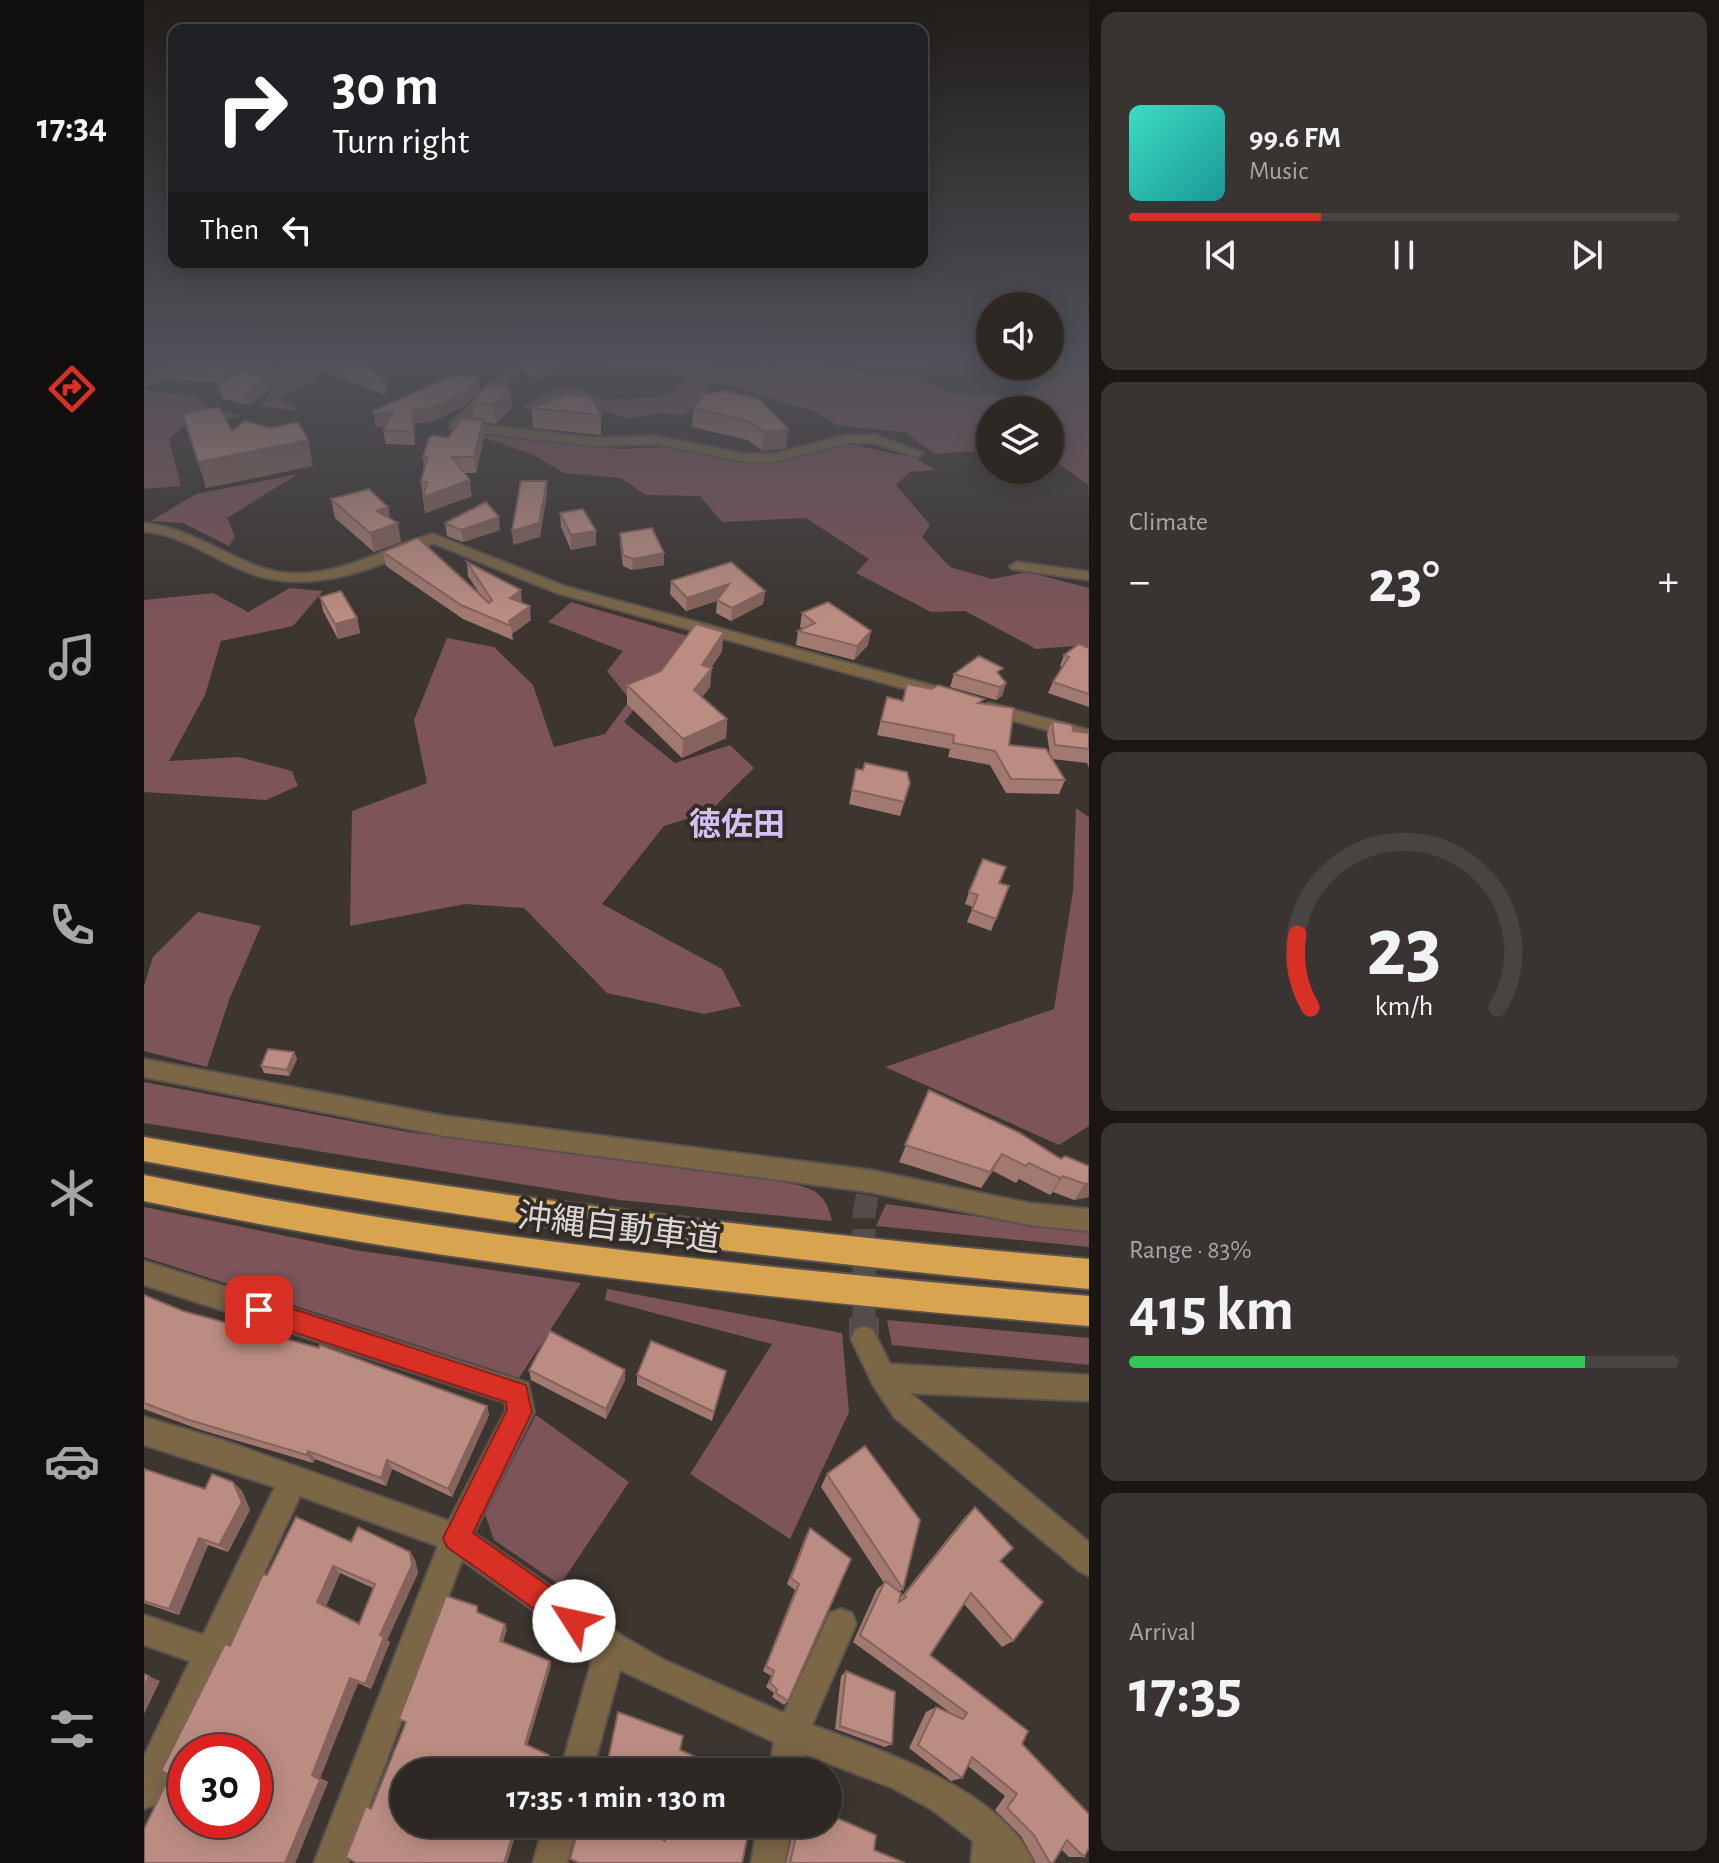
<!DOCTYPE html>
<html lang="en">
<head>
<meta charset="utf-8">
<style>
  :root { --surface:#2d2824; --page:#393431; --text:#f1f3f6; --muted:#a7a6a6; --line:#484441; --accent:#d93025 }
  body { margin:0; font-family:"Alegreya Sans","Noto Sans JP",sans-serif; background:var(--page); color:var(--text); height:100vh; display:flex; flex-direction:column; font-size:30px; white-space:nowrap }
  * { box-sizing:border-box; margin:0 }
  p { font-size:26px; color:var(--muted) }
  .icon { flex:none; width:44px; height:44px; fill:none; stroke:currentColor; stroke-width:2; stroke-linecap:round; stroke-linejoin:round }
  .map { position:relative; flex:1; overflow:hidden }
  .details { display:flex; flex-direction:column; gap:12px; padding:12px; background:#191614; width:630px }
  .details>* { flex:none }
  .hud { position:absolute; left:24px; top:24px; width:760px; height:244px; border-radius:16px; box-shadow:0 4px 20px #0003,0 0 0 2px var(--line); background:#202124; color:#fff; overflow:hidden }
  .controls { position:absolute; left:832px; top:292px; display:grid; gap:16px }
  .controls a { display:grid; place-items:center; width:88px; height:88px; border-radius:50%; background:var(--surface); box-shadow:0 4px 20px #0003,0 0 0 2px var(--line); font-size:40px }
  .speed { position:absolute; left:24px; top:1734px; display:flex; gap:16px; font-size:40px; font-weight:700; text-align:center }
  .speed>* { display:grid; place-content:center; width:104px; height:104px; border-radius:50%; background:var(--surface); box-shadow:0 4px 20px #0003,0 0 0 2px var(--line); line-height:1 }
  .speed .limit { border:12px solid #d22; background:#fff; color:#111 }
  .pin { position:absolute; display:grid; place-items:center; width:68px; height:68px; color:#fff; margin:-34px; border-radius:16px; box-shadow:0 4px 12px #0006 }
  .me { position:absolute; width:88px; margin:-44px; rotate:305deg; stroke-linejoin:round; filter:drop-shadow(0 0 6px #0008) }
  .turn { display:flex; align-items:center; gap:28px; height:168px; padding:0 32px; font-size:36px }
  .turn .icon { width:104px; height:104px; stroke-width:2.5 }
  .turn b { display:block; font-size:56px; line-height:68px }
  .then { display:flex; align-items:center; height:76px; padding:0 32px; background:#0003; gap:16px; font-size:30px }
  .big { font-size:60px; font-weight:700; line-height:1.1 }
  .details .tile { flex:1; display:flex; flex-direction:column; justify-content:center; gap:12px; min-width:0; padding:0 28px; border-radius:16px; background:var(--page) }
  .details .dial { align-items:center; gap:0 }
  .dial svg { height:208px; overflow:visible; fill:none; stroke:var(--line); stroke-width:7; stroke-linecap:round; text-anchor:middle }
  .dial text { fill:var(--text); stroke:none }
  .song { display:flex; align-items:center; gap:24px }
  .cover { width:96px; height:96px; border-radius:12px; background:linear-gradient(135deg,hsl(170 70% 55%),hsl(180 70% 35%)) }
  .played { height:8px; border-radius:4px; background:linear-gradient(90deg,var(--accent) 35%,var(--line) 35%) }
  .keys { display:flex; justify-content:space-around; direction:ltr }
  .heat { display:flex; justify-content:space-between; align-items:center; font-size:44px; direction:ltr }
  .charge { height:12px; border-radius:6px; background:linear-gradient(90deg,#34c759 83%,var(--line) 0) }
  .trip { position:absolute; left:246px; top:1758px; width:452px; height:80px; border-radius:40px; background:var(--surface); box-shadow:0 4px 20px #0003,0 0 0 2px var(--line); font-weight:700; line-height:80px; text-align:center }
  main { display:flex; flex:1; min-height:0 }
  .tab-bar { display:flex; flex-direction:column; width:144px; justify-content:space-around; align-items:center; background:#12100e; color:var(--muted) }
  .tab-bar .icon { width:56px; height:56px }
  .tab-bar .current { color:var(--accent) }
  .tab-bar b { font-size:36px; color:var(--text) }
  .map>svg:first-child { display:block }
  .green { fill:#7c5459 }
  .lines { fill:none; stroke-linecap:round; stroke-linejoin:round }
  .minor-tunnel-far1 { stroke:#544d49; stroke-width:23; stroke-dasharray:23 11; stroke-linecap:butt }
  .minor-tunnel { stroke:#544d49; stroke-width:30; stroke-dasharray:30 15; stroke-linecap:butt }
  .minor-casing { stroke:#59524e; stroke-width:4 }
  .highway-casing { stroke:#59524e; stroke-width:4 }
  .minor { fill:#7b6646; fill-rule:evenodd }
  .highway { fill:#d8a44f; fill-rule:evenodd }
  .wall { fill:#a17970; fill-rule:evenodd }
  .shaded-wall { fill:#83635b }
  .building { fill:#bb8d82; stroke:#83635b; stroke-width:2; fill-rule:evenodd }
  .route { fill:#d93025; stroke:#8d1f18; stroke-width:2 }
  .labels { text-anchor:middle; stroke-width:8; stroke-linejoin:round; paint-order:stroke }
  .quarter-label { font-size:32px; font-weight:bold; fill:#d5bef5; stroke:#322b26 }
  .near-street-label { font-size:34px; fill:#dcd7d4; stroke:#322b26 }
</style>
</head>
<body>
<main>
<nav class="tab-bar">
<b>17:34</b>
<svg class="icon current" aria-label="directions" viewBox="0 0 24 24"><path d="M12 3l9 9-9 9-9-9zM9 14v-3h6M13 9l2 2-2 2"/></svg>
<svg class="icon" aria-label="music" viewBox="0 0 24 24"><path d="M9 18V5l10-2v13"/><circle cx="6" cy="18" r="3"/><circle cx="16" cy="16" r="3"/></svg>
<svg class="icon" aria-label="phone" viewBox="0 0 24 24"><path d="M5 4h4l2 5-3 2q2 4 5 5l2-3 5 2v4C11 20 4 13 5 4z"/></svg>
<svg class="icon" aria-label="climate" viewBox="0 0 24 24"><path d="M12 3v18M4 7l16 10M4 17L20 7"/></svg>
<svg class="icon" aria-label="car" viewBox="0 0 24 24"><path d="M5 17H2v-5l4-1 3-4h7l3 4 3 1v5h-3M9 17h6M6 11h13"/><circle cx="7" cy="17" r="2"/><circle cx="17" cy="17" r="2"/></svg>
<svg class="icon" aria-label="filters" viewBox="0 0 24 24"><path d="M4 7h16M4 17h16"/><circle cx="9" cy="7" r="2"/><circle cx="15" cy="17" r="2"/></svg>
</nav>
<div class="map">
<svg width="945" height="1863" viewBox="0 0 945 1863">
  <rect width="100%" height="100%" fill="#3c3530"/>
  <!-- green -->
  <path class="green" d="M154 356 175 361V380L134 400 155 408 150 411 117 406 130 386 81 379 133 367Z
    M464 356H555V359L599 370 659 356 688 367 761 373 808 394 875 396 911 376 913 362 945 369V503L944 485 906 457V410H846V450L791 454 761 432 695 426 672 412 571 381 541 415 514 413 486 419 464 412 430 409 411 415 377 407 418 386 431 387 461 400 513 397 527 393 542 377 459 367Z
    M0 390 52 396 63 408 98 416 40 426 25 439 37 486 0 489Z
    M333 435 474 449 521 447 553 450 595 463 635 462 678 447 705 444 771 458 791 470 766 472 752 485 786 525 778 537 806 567 848 579 884 572 945 588V650L932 646 892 649 821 611 787 612 712 573 725 559 662 518 578 522 556 496 502 495 477 478 420 473 388 454Z
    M154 474 83 518 91 536 85 546 39 523 7 521 52 494Z
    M146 588 179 591 149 626 77 641 61 695 25 761 95 757 148 771 154 786 122 800 0 792V600L69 593 104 612Z
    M427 602 548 637 480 722 531 763 586 745 610 768 565 812 520 826 458 904 578 969 597 1006 560 1014 463 993 380 908 321 904 206 926 208 811 283 783 270 720 303 638 350 647 389 685 410 747 461 734 486 700 463 671 479 651 404 622Z
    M932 808 945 817V1126L915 1145 741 1067 910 1009 929 891Z
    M54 912 117 926 85 1000 63 1067 0 1051V986L9 957Z
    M0 1082 264 1132 629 1180C661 1188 680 1184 688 1221L476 1200 0 1123Z
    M742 1204 945 1232V1247L732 1226Z
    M0 1207 211 1250 437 1283 375 1378 0 1257Z
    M463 1289 698 1333 705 1412 646 1539 546 1474 628 1344 461 1300Z
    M743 1320 945 1338V1365L748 1345Z
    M392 1415 485 1482 416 1585 350 1540 341 1514Z"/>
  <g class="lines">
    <!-- minor-tunnel-far1 -->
    <path class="minor-tunnel-far1" d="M720 1320V1214L726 1181"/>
    <!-- minor-tunnel -->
    <path class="minor-tunnel" d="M720 1318V1339"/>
    <defs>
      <path id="minor" d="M42 356H58L0 387V378L20 365Z
        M379 356H391L321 423 449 438 511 436 602 454H630L703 435H732L779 453 773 457 731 443H703L630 462H602L511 444 449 446 307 429V423Z
        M0 523C42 528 71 549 110 565 175 591 229 551 289 534L423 587 797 688 799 692 791 697 413 593 289 543C227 569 162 599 96 569 63 555 37 535 0 531Z
        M873 562 945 572V580L868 569 866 566Z
        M845 703 945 730V742L839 712 837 708Z
        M0 1059 301 1116 726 1170 885 1203 945 1209V1231L885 1225 726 1192 301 1136 0 1077Z
        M0 1261 384 1383 390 1412 330 1533 478 1636 520 1660 640 1713 686 1613 697 1609 708 1613 712 1624 668 1725C736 1750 860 1791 890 1863H827L829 1841 787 1809 749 1788 660 1754 657 1772H625L630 1742 476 1670 448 1772H416L450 1653 318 1560 204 1863H170L294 1546 156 1496 12 1804 0 1809V1756L46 1661 0 1645V1615L59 1635 131 1487 0 1445V1417L84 1442 305 1521 362 1410 361 1402 0 1285Z
        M720 1326 729 1330 746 1364 945 1375V1401L766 1393 945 1542V1576L935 1571 750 1417 729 1385 707 1339 711 1330Z
        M400 1824H434L423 1863H389Z
        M614 1824H648L641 1863H607Z"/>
      <path id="highway" d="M0 1137C313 1193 628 1232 945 1259V1289C628 1260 313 1220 0 1161Z
        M0 1175C312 1239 628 1269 945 1296V1326C627 1299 312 1267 0 1201Z"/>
    </defs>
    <!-- minor casing -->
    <use href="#minor" class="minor-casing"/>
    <!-- highway casing -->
    <use href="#highway" class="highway-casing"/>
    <!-- minor -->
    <use href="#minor" class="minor"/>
    <!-- highway -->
    <use href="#highway" class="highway"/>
  </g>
  <!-- wall -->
  <path class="wall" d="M41 356H210L241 380 243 391 241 395 147 359 108 373 124 376 127 389 104 405 78 399 74 386 78 383 22 379 18 368Z
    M236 356H375L365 365 353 359 335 368 331 358 306 366Z
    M566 356H603L598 363 566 358Z
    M675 356H798L782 368 711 366 675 358Z
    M418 357 419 370 394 379 379 372 378 359Z
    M348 385 368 407 352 424 339 422 340 436 332 473H321L328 496 281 513 277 482 280 468 279 457 330 419 328 402Z
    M337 391 319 407 290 421 271 423V445L242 444 239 430 241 426 232 427 229 411Z
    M615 399 642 448 618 451 604 440 548 427 549 408Z
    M388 408 457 415V435L389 428Z
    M187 499 244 507 246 519 257 542 230 552 191 518Z
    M416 513 452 531V545L427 550 417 527Z
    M301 523 356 530 319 542 303 536Z
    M476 533 520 565 488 570 479 566 476 544Z
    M239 552 337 596 324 576 323 562 378 603 387 620 368 634 369 640 319 619 242 566Z
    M527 581 621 591 619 604 587 621 572 613 573 601 542 611 526 594Z
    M176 597 213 618 216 633 194 639 179 611Z
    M658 613 724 645 710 660 652 645 654 631 658 629 656 627Z
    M945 648V707L904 693 909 682 918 667 916 666 920 655Z
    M578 651 567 668 566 687 558 697 583 719 582 738 538 758 483 704V685Z
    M810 674 856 676 862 683 858 696 852 700 806 687Z
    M743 697 759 701 838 703 865 745 906 755 903 734 908 721 929 731 945 733V768L943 763 908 759 921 780 915 794 862 793 846 765 804 757 806 749 733 735Z
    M712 769 762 797 756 816 705 804Z
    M856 883 865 886 847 931 823 922 829 907 821 904 825 892Z
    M150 1052 153 1059 145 1076 120 1073 117 1066Z
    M785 1090 917 1159 945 1166V1197L930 1200 909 1192 906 1195 875 1179 872 1183 849 1171 837 1188 755 1162Z
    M0 1295 39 1311 343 1406 345 1415 308 1497 248 1469 242 1486 171 1459 169 1463 54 1429 0 1409Z
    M385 1370H481V1380L462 1419 387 1380Z
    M582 1371 568 1421 493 1385V1375Z
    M0 1469 61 1489 89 1482 98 1491 106 1510 84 1552 64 1545 35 1615 0 1603Z
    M683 1474 759 1589 755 1592 756 1598 821 1517 831 1507 856 1561 869 1641 858 1647 820 1604 786 1655 878 1744 940 1857H925L918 1850 909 1863H892L877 1836 851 1810 861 1796 824 1766 818 1778 807 1781 765 1748 782 1712 792 1707 808 1714 709 1642 733 1589 740 1583 677 1487Z
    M666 1528 644 1701 640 1705 628 1697 630 1693 622 1687 627 1676 619 1671 651 1590 643 1584 662 1535Z
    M207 1542 266 1552 271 1560 274 1573 243 1640 246 1642 227 1689 214 1683 176 1778 184 1782 151 1863H0L86 1646 123 1575ZM196 1573 229 1588 215 1624 182 1606Z
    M702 1671 748 1744 741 1747 691 1729 697 1676Z
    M536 1750 586 1772H474L463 1768V1765Z
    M651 1824H684L730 1850 761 1863H642Z"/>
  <!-- shaded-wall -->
  <path class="shaded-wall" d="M24 356H35L25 360Z
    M123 356H146L147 359 80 383 77 372Z
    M305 356H331V358L306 366Z
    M336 356H353V359L335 368 334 357Z
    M365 356H375L365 365Z
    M786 356H798L782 368 784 357Z
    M418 357 419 370 394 379 393 366Z
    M124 376 127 389 104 405 101 392Z
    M336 378 337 391 319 407 290 421 271 423V445L269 432V410Z
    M241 380 243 391 241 395 239 383Z
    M366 388 368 407 352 424 350 405Z
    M249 412 251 425 232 427 230 414Z
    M339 420 340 436 332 473 330 457Z
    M644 429 642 448 618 451 620 432Z
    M164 440 169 466 62 488 54 462Z
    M326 480 328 496 281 513 279 497Z
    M403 481V495L396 537 369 545 368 531Z
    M244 507 247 525 254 523 257 542 230 552 226 533 233 511Z
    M355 517 356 530 319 542 317 530Z
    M452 531V545L427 550V535Z
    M520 553V565L488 570 489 559Z
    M585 584 584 597 542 611 543 598Z
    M377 590 378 604 366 598Z
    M621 591 619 604 587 621 588 608Z
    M386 606 387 620 368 634 367 626 365 621Z
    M213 618 216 633 194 639 191 624Z
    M727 631 724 645 710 660 713 646Z
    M580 632 578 651 565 671 568 668 566 687 549 709 550 690 558 665Z
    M862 683 858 696 852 700 856 687Z
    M583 719 582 738 538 758 539 739Z
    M150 1052 153 1059 145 1076 143 1070Z
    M858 1154 849 1171 837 1188 846 1172Z
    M919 1176 909 1192 906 1195 916 1178Z
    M945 1183V1197L930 1200 941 1184Z
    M481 1370V1380L462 1419V1409Z
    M343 1406 345 1415 308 1497 304 1489Z
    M164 1451 171 1459 169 1463 163 1455Z
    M243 1460 248 1469 242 1486 237 1478Z
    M89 1482 98 1491 106 1510 84 1552 75 1545Z
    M55 1538 64 1545 35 1615 25 1609Z
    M266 1552 271 1560 274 1573 243 1640 246 1642 227 1689 221 1684Z
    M189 1566 196 1573 181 1609 173 1602Z
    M361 1624 363 1629 358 1646 356 1641Z
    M406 1661 407 1666 383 1747 381 1744Z
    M0 1674 16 1681 0 1714Z
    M206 1678 214 1683 176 1778 184 1782 151 1863H141L168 1775Z
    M405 1755 407 1758 402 1772H400Z
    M372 1824H375L363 1863H360Z"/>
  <!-- building -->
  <path class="building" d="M41 356H123L77 372 18 368Z
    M165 356H210L241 380 239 383Z
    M381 356H416L418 357 393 366 378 359Z
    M738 356H786L784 357Z
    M95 371 124 376 101 392 74 386Z
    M312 374 336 378 318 394 288 408 269 410V432L239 430 249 412 230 414 229 411Z
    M347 382V385L366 388 350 405 328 402Z
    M582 391 615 399 644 429 620 432 606 422 549 408 561 394Z
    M422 395 447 398 457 415 388 408Z
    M75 407 88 431 101 421 127 428 154 422 164 440 54 462 39 414Z
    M319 418 339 420 330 457H308L326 480 279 497 283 482H277L283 457H279L285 438 289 435 304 438Z
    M377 481H403L395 523 368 531Z
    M225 489 244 507 233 511 254 523 226 533 187 499Z
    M342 502 355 517 317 530 301 523Z
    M439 509 452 531 427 535 416 513Z
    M508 528 520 553 489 559 479 555 476 533Z
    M274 538 345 603 348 600 323 562 377 590 366 598 386 606 365 621 367 626 317 605 239 552Z
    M587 562 621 591 588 608 573 600 585 584 543 598 527 581Z
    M197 591 213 618 191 624 176 597Z
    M684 602 727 631 713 646 654 631 671 623 658 613Z
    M552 624 580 632 558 665 568 668 550 690 583 719 539 739 483 685 517 671Z
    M935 644 945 648V694L909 682 925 657 920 655Z
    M835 656 859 668 853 672 862 683 856 687 810 674Z
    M763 684 788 689 794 685 840 699 834 703 870 708 865 745 902 749 921 780 867 779 851 751 809 743 810 735 737 721 743 697 759 701Z
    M908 721 928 725 929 731 945 733V749L911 745Z
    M721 763 763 772 766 783 760 802 708 790 712 769 719 770Z
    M839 859 862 867 855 883 865 886 852 919 828 910 834 895 825 892Z
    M124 1049 150 1052 143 1070 117 1066Z
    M785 1090 874 1132 917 1159 921 1156 945 1166V1183L941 1184 919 1176 916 1178 885 1163 882 1166 858 1154 846 1172 761 1145Z
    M0 1295 39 1311 175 1348 176 1345 343 1406 304 1489 243 1460 237 1478 164 1451 163 1455 45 1420 0 1403Z
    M406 1331 481 1370 462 1409 385 1370Z
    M507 1341 582 1371 570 1412 493 1375Z
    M721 1446 776 1520 759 1589 683 1474Z
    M0 1469 61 1489 68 1474 89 1482 98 1502 75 1545 55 1538 25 1609 0 1601Z
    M831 1507 869 1548 856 1561 899 1602 869 1641 827 1593 786 1655 884 1731 878 1744 945 1814V1848L940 1857 923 1840 909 1863H906L890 1835 863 1808 873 1794 828 1757 818 1778 774 1745 792 1707 819 1719 823 1713 716 1635 741 1581 757 1593 755 1602 762 1597 760 1595Z
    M152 1517 207 1542 214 1527 266 1552 268 1565 236 1635 240 1637 221 1684 206 1678 168 1775 176 1780 141 1863H0V1829L26 1775 17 1771 81 1644 86 1646 119 1574 123 1575ZM189 1566 231 1584 215 1624 173 1602ZM42 1752H110V1820H42Z
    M666 1528 707 1559 644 1701 632 1693 633 1689 626 1683 630 1671 622 1666 655 1584 647 1578Z
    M302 1596 333 1606V1612L361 1624 356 1641 406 1661 381 1744 405 1755 400 1772H260V1824H372L360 1863H212L202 1857 222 1806 227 1809 262 1722 255 1719Z
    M702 1671 751 1692 748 1744 696 1726Z
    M0 1674 5 1676 0 1687Z
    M474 1712 539 1736 536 1750 586 1772H479L463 1765Z
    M684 1814 732 1835 730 1850 761 1863H646L655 1824H684Z
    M436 1824H489L521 1841 525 1824H606L598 1863H435L426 1859Z"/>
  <!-- sky -->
  <linearGradient id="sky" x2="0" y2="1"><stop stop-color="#211d1a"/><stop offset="0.58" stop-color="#505159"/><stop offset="1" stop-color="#505159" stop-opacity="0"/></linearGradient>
  <rect width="945" height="617" fill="url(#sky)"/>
  <!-- route -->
  <path class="route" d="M115 1298 382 1385 388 1412 329 1533 440 1611 444 1621 440 1631 430 1635 421 1631 303 1547 299 1538 363 1410 362 1402 107 1318 103 1310 107 1302Z"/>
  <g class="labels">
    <!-- quarter labels -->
    <g class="quarter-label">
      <text x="593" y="835">徳佐田</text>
    </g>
    <!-- near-street labels -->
    <g class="near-street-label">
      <text transform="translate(475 1227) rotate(7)" y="12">沖縄自動車道</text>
    </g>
  </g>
</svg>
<div class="controls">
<a><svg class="icon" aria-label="sound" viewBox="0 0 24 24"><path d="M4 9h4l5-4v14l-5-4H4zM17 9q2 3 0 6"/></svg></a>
<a><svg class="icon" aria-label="layers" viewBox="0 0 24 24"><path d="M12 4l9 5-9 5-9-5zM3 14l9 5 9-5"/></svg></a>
</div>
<div class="speed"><div class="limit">30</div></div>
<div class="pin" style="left:115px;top:1310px;background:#d93025"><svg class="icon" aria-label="arrive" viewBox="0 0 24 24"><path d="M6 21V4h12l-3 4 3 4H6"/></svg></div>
<svg class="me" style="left:430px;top:1621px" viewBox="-20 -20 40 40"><circle r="19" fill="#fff"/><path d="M0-13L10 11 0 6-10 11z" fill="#d93025"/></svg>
<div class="trip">17:35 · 1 min · 130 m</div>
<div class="hud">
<div class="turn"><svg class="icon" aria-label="right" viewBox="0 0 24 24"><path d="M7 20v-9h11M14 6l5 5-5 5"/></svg><div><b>30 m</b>Turn right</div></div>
<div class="then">Then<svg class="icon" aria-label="left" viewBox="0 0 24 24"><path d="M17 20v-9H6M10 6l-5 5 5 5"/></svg></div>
</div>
</div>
<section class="details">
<div class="tile">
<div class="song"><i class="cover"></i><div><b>99.6 FM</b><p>Music</p></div></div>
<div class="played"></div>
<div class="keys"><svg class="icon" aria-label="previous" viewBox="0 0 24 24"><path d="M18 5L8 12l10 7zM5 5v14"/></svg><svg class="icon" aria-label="pause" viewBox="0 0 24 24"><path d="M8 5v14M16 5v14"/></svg><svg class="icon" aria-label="next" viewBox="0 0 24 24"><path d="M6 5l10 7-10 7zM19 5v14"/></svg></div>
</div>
<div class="tile"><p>Climate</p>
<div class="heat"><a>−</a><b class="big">23°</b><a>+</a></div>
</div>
<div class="tile dial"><svg viewBox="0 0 100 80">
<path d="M14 69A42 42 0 1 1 86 69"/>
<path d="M14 69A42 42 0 0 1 9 41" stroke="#d93025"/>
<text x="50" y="56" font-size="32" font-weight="700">23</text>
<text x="50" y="72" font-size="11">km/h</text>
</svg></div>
<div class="tile"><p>Range · 83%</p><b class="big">415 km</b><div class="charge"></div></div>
<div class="tile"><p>Arrival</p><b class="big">17:35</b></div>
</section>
</main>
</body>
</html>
